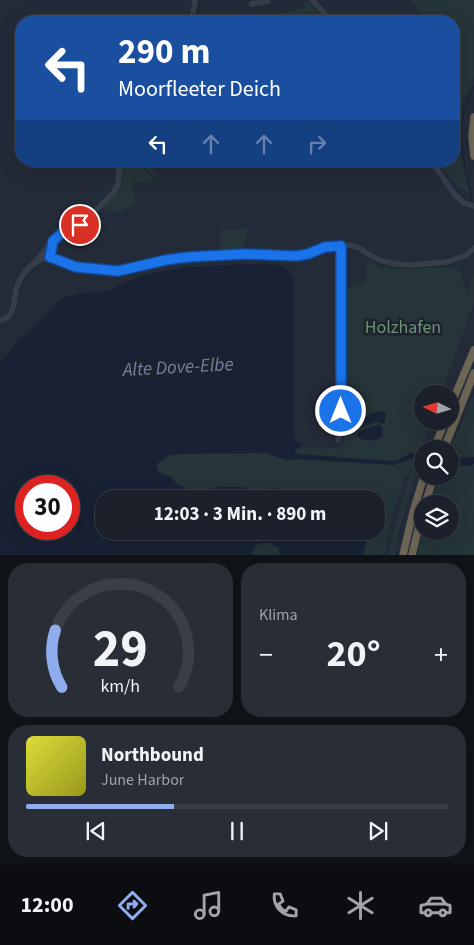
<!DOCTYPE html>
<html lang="de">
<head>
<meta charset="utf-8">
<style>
  :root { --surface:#1b202a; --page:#282d36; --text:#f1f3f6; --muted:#a0a3a8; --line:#393e47; --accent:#8faded }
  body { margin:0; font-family:"Source Sans 3",sans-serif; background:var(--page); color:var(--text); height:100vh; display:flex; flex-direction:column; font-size:19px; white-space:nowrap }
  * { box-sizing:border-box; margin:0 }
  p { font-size:16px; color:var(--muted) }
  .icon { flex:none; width:28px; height:28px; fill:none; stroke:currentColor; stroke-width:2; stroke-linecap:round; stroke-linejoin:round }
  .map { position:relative; height:555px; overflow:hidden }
  .drawer { display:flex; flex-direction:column; gap:8px; padding:8px; background:#0f1217; flex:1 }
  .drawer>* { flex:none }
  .top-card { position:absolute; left:15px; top:15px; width:445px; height:152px; border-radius:20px; box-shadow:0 5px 20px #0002,0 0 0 1px var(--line); background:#1a4fa0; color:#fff; overflow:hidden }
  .needle { width:32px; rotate:275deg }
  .controls { position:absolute; left:414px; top:385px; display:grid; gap:10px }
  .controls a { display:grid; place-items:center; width:45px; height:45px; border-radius:50%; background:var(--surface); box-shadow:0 5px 20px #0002,0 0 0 1px var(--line); font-size:25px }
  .speed { position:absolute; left:15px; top:475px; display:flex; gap:10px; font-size:25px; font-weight:700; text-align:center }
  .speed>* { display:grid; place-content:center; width:65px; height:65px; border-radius:50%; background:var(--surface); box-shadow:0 5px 20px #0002,0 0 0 1px var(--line); line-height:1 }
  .speed .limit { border:8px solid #d22; background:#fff; color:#111 }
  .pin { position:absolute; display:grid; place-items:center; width:42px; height:42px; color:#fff; margin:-21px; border:2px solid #fff; border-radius:50%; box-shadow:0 1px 5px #0007 }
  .me { position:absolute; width:55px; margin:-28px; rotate:0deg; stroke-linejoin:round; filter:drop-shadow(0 0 4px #0008) }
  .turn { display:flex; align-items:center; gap:18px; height:105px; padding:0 20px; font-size:22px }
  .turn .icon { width:65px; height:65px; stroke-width:2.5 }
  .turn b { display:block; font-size:35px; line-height:42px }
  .lanes { display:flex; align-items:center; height:48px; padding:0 20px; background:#0003; justify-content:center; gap:25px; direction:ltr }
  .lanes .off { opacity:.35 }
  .big { font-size:38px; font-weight:700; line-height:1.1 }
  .drawer .tile { flex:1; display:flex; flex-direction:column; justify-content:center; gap:8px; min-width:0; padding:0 18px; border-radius:20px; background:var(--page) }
  .drawer .dial { align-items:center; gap:0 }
  .dial svg { height:130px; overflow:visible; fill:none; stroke:var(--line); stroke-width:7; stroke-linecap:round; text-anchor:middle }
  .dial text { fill:var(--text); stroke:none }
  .song { display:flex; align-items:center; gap:15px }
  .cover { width:60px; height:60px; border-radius:8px; background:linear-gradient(135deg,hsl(60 70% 55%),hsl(60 70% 35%)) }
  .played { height:5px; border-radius:2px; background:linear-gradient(90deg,var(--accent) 35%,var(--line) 35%) }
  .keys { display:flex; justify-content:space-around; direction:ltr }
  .heat { display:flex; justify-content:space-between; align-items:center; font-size:28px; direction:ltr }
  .drawer .tiles { flex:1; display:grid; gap:8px; grid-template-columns:1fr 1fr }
  .tile:last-child { grid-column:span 2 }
  .trip { position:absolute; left:95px; top:490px; width:290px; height:50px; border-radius:20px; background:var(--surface); box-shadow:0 5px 20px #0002,0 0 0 1px var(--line); font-weight:700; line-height:50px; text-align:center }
  .dock { display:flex; height:80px; justify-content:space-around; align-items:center; background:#0b0d11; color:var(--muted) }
  .dock .icon { width:35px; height:35px }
  .dock .on { color:var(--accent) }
  .dock b { font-size:22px; color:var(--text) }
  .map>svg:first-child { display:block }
  .green { fill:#263539; fill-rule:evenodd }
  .water { fill:#182234; fill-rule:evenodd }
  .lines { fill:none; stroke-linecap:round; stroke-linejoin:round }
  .stream { stroke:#182234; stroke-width:1 }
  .minor-casing { stroke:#414651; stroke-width:5 }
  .motorway-casing { stroke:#424853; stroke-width:8 }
  .minor { stroke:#373d48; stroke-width:4 }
  .motorway { stroke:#6e6655; stroke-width:7 }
  .route-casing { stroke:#114b97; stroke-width:12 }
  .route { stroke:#1a73e8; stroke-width:9 }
  .labels { text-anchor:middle; stroke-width:5; stroke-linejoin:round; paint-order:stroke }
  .park-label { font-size:18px; fill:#6c9377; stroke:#1d222d }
  .water-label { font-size:19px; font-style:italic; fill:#6f80a0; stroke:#1d222d }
</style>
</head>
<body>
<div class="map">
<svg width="474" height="555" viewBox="0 0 474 555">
  <rect width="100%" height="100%" fill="#242b38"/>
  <!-- green -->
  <path class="green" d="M306 0 326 21H246L302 9Z
    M412 0H474V78C449 118 459 149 469 192 457 190 445 171 438 161H454V85L459 79 454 67V21H428Z
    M122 161H147L146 162 159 179 130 183 136 205C124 210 113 215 102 207L114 194 121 185Z
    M249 229 243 250 220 252 221 230Z
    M367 260 379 267 393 269 453 267 460 271 467 296 474 272 473 305 441 394H422V421H431L420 452 418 453 415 458 420 459 398 536 395 555H389L393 533 410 475H405L391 521 384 555H0V435L155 452 266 453 286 460 342 457 296 454 294 452 295 449 302 447 343 449 345 413 343 291 367 280ZM26 486H69V529H26ZM104 499H376V531H104Z
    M474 394V555H417L423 531H450V504H431L439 476H450V455L473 450 450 451 449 449 460 428Z"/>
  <!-- water -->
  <path class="water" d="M250 264 281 265 290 271 294 278V436L296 441 302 444V447L295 450V452L296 454 391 461 398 460 411 453 420 452 422 454V459H410L394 465 295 459 286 460 266 453 184 454 170 455 158 463 156 466 158 471 163 474 170 476 176 483 188 490 209 489 218 487H243L255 491 276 488 286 491 287 495C291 498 294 498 298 496L299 492 316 491 333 492 346 489 357 492H368L371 499H104V531H369L363 555H279V549C273 543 266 542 258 544L253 551V555H0V363L16 343 63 297 109 290 142 275 188 267ZM69 486V529H26V486Z
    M378 411 384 412 386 415 384 424 376 422 358 428 356 427 359 418Z
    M377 425 381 426C389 442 366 444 357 436L358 432Z
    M474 457V464L469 466H450V458H451Z"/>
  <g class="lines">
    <!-- stream -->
    <path class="stream" d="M195 21 200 2
      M143 161 144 168 159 182
      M446 176 454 189 459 192 467 200 472 199C468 179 462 157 461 136 460 121 467 99 474 86"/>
    <defs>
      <path id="minor" d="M312 0 331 21
        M252 4 268 1V0
        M189 21 193 14 195 0
        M431 161 456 196 464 203 474 206
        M50 257 52 243
        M34 263 56 237 84 222 113 193 118 184 120 161
        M0 321C3 319 8 318 10 315 15 307 14 296 17 287 20 274 34 261 47 257L57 259 76 267 119 271 166 260 188 257 245 254 296 256 308 254 325 247 333 246 350 245 359 248 375 258 383 261 397 264 410 265 447 262 467 255 474 248
        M338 440 341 432V246"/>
      <path id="motorway" d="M474 117 472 136 474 156
        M450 407 474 350
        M434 449 445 421
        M444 449 474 373
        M425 504 434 476
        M403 555 413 512 424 476
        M412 555 422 513"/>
    </defs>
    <!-- minor casing -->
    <use href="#minor" class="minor-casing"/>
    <!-- motorway casing -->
    <use href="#motorway" class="motorway-casing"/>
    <!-- minor -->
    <use href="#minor" class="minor"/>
    <!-- motorway -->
    <use href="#motorway" class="motorway"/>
  </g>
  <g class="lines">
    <defs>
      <path id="route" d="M80 225 63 232 53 241 50 257 76 267 118 271 166 260 188 257 245 254 296 256 308 254 325 247 341 246V411"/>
    </defs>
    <!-- route casing -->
    <use href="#route" class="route-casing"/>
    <!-- route -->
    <use href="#route" class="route"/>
  </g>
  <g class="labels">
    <!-- park labels -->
    <g class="park-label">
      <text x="403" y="333">Holzhafen</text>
    </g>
    <!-- water labels -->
    <g class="water-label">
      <text transform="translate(178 366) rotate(-3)" y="7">Alte Dove-Elbe</text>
    </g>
  </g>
</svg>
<div class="controls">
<a><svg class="needle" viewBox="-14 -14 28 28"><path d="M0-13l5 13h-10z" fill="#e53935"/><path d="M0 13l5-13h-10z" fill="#a0a3a8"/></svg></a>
<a><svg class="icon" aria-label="search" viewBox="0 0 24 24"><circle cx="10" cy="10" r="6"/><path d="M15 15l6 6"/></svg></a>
<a><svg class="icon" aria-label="layers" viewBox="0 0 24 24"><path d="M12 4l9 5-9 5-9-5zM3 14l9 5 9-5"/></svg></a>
</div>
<div class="speed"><div class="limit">30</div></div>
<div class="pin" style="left:80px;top:225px;background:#d93025"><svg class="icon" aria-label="arrive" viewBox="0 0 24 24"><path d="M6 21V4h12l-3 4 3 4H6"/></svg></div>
<svg class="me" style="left:341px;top:411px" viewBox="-20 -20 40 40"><circle r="17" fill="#1a73e8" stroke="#fff" stroke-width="3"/><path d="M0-11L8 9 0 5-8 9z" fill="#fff"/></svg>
<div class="trip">12:03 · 3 Min. · 890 m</div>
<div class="top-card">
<div class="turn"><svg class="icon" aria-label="left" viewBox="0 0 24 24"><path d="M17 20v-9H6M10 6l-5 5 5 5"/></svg><div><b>290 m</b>Moorfleeter Deich</div></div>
<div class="lanes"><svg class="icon" aria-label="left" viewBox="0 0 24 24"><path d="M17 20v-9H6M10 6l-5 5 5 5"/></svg><svg class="icon off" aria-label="ahead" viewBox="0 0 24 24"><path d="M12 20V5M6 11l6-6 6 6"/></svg><svg class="icon off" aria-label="ahead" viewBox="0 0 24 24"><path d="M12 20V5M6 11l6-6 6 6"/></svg><svg class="icon off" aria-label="right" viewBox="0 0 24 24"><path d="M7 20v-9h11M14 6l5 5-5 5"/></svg></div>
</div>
</div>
<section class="drawer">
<div class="tiles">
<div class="tile dial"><svg viewBox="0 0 100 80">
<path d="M14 69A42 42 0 1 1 86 69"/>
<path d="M14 69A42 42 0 0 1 10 34" stroke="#8faded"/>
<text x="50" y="56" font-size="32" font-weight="700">29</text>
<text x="50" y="72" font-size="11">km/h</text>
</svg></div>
<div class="tile"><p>Klima</p>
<div class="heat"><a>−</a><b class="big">20°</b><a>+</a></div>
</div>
<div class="tile">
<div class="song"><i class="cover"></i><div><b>Northbound</b><p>June Harbor</p></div></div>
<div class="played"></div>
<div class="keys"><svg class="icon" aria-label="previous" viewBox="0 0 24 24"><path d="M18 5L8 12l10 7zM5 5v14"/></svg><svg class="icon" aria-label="pause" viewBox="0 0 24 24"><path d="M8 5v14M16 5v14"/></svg><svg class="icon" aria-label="next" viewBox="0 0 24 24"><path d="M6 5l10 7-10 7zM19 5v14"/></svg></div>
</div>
</div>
</section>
<nav class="dock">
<b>12:00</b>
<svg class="icon on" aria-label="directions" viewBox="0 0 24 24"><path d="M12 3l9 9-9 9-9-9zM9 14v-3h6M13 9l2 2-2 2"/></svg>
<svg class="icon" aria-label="music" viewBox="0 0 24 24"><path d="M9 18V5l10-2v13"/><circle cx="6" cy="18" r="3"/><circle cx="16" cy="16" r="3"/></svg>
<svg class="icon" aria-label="phone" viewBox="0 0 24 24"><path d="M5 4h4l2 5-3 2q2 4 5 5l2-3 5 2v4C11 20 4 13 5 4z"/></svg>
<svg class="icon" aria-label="climate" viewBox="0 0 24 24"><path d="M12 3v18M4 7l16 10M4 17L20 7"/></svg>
<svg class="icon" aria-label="car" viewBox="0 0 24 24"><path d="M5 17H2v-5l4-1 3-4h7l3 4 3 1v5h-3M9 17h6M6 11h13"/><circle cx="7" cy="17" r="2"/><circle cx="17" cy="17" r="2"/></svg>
</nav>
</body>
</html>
